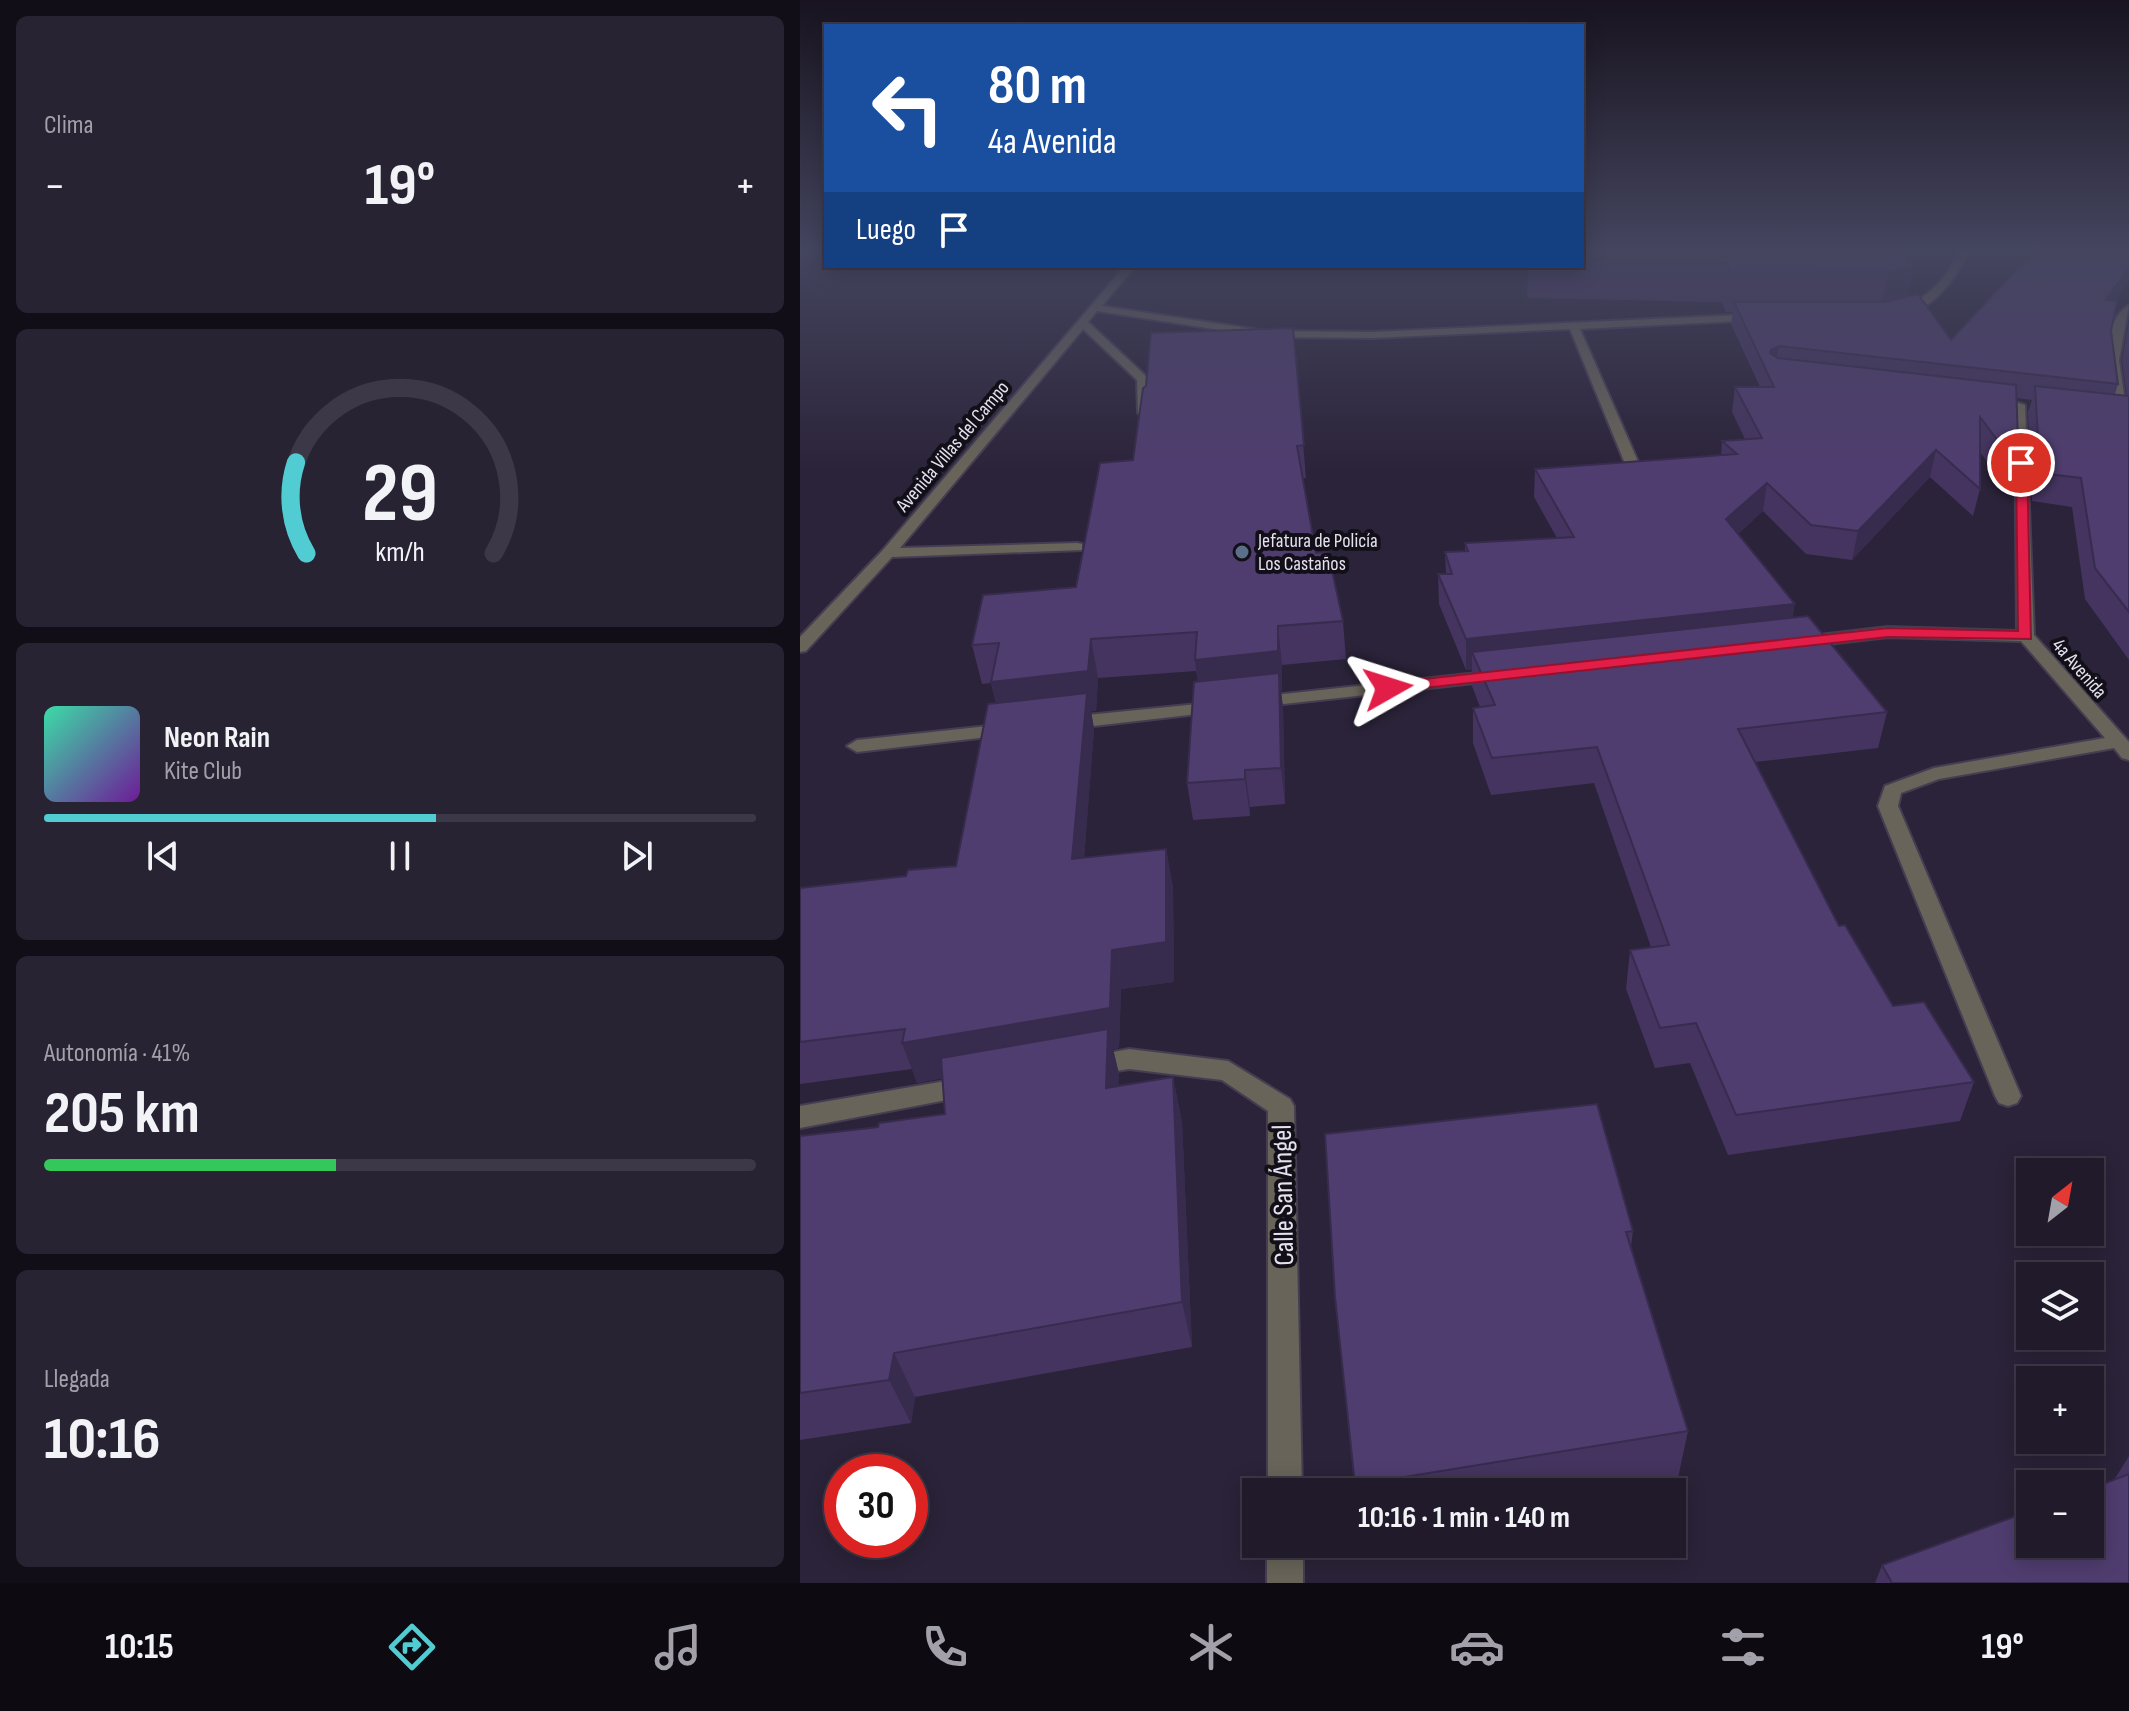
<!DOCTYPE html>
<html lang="es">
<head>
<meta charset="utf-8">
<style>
  :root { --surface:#201a2b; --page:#282333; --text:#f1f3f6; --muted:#a2a1a9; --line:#3d3847; --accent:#51ccd3 }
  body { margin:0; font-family:"Sofia Sans Condensed",sans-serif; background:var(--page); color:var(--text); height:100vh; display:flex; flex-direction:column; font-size:30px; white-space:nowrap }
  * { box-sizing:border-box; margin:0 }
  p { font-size:26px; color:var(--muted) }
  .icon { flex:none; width:44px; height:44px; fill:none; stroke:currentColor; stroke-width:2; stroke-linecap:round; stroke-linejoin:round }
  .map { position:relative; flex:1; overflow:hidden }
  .side { display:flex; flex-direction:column; gap:16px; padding:16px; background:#120e18; width:800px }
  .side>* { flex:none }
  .guide { position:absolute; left:24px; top:24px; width:760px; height:244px; border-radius:0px; box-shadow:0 4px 20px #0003,0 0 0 2px var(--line); background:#1a4fa0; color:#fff; overflow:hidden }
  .needle { width:52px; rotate:31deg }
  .tools { position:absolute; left:1216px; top:1158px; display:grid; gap:16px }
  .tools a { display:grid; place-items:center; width:88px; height:88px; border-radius:0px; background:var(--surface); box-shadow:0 4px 20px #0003,0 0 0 2px var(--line); font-size:40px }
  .speed { position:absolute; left:24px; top:1454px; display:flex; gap:16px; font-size:40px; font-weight:700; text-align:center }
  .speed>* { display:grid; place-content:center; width:104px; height:104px; border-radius:50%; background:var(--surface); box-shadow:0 4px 20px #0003,0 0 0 2px var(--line); line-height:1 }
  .speed .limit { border:12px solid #d22; background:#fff; color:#111 }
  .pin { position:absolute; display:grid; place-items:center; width:68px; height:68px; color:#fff; margin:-34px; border:4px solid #fff; border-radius:50%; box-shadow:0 2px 8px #0007 }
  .me { position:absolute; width:88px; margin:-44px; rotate:84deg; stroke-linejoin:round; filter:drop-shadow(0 0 6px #0008) }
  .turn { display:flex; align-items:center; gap:28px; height:168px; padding:0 32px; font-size:36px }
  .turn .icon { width:104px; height:104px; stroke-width:2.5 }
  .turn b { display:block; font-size:56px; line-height:68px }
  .then { display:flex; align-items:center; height:76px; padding:0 32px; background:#0003; gap:16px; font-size:30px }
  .big { font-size:60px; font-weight:700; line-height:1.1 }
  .side .tile { flex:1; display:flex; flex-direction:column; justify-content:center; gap:12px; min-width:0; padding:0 28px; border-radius:12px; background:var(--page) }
  .side .dial { align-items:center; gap:0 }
  .dial svg { height:208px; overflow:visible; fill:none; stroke:var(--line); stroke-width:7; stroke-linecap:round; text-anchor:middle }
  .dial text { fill:var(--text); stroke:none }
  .song { display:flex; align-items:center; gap:24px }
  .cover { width:96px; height:96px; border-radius:12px; background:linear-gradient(135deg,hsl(160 70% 55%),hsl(280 70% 35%)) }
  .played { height:8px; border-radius:4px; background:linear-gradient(90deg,var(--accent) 55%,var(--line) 55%) }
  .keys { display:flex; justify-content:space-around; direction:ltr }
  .heat { display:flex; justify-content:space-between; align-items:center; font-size:44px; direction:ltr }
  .charge { height:12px; border-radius:6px; background:linear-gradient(90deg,#34c759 41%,var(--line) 0) }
  .trip { position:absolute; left:442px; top:1478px; width:444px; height:80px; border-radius:0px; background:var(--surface); box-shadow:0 4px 20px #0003,0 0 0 2px var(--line); font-weight:700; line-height:80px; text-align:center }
  .tab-bar { display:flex; height:128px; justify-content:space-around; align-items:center; background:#0d0a11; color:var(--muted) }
  .tab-bar .icon { width:56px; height:56px }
  .tab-bar .selected { color:var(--accent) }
  .tab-bar b { font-size:36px; color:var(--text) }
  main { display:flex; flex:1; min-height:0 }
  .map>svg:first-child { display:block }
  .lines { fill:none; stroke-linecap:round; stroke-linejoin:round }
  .minor-casing { stroke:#453e52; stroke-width:4 }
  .minor { fill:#686459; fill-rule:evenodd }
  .wall { fill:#44345f }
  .shaded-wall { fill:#372b4e }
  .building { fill:#4f3d6f; stroke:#372b4e; stroke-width:2 }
  .route { fill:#e11d48; stroke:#92132f; stroke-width:2 }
  .service-dot { fill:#5c6f8a; stroke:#120f18; stroke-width:3 }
  .labels { text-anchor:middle; stroke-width:8; stroke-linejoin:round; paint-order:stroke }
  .far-street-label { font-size:20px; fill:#e5e1ef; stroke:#120f18 }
  .far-poi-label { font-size:20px; fill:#e5e1ef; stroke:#120f18; text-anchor:start }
  .near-street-label { font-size:28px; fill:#e5e1ef; stroke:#120f18 }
</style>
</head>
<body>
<main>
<section class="side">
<div class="tile"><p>Clima</p>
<div class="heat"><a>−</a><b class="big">19°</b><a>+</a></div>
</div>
<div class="tile dial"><svg viewBox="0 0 100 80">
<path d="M14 69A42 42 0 1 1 86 69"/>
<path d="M14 69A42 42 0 0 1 10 34" stroke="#51ccd3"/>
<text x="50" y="56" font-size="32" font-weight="700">29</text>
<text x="50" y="72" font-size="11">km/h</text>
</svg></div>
<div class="tile">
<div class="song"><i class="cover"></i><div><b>Neon Rain</b><p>Kite Club</p></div></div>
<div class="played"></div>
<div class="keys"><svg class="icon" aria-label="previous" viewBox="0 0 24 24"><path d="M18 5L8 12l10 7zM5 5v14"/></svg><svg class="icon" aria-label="pause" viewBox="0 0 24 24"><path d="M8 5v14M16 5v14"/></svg><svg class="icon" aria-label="next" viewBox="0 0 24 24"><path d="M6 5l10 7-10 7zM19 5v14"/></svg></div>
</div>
<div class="tile"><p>Autonomía · 41%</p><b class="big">205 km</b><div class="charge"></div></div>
<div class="tile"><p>Llegada</p><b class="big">10:16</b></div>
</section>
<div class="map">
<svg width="1329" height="1583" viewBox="0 0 1329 1583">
  <rect width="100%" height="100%" fill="#2b2339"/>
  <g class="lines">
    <defs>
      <path id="minor" d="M1160 250H1169C1157 278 1130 316 1095 315V311C1126 301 1147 279 1160 250Z
        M325 266H335L302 306 466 331 573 332 960 314 965 317 960 320 780 329 840 466 833 470 826 466 770 329 573 338 466 337 297 311 288 322 349 379 348 416 338 413 337 380 283 329 100 548 277 543 282 544V550L92 557 6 651 0 652V637L83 550Z
        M1329 305 1319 360 1327 416 1321 420 1315 416C1310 384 1296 326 1329 305Z
        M1215 402 1225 405 1234 635 1329 742V760L1322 758 1314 748 1139 779 1101 793 1098 806 1221 1096 1217 1103 1208 1106 1199 1103 1195 1096 1078 806 1085 786 1134 768 1305 738 1221 641 1088 637 1002 647 994 642 1002 637 1088 627 1217 631Z
        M696 671 702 672 705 676 702 680 457 707 448 702 457 697Z
        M418 702 424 703 427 707 424 711 267 729 258 723 267 717Z
        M207 724 216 730 214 734 57 752 47 746 57 740Z
        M329 1049 428 1061 490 1099 494 1106 502 1492H468V1111L422 1080 329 1069 292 1075 283 1072 279 1065 283 1058Z
        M169 1077 178 1080 182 1087 178 1094 0 1128V1106Z
        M467 1544H503V1583H467Z"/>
    </defs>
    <!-- minor casing -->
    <use href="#minor" class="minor-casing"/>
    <!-- minor -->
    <use href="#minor" class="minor"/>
  </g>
  <!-- wall -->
  <path class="wall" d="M782 250H1101L1108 297 1151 340 1248 251 1329 250V281L1315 301 1311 331 1318 384 1315 394 1327 396 1322 360 1329 323V660L1285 599 1272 507 1232 501 1228 412 1232 400 1217 398 1219 469 1212 496 1180 452V489L1173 516 1130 477 1052 560 1006 554 963 511 938 534 993 618 1087 712 1078 748 955 762 1039 926 1093 1006 1174 1082 1160 1121 928 1155 890 1063 855 1068 826 989 830 950 851 947 794 783 691 795 673 743V708L680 707 672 686V670H666L639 604 638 574H646L645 552 665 551V543L757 538 734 497 735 469 921 455 922 441 945 439 932 412 935 387H960L931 324 933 312H926L922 302 727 298 728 266H782Z
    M493 328 506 478H503L516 553 543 621 546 659 482 665V690L481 691 483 708 485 804 450 807V816L393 820 387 783 398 681 396 671 298 678 296 711H291L294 729 284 858 366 849 373 887 374 982 321 989 319 1048 313 1049 319 1074 318 1086 373 1077 382 1122 392 1347 115 1397 111 1423 0 1440V1136L78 1127 145 1114 143 1078 117 1083 112 1069 0 1084V888L106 876 156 866 196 703 191 683 182 684 172 645 276 587 333 460Z
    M833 1231 831 1247 888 1431 878 1478 796 1492H555L535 1297Z
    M1329 1456V1583H1075L1082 1565 1314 1480Z"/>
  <!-- shaded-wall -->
  <path class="shaded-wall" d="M1114 267 1106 306 1081 312 1088 272Z
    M1329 268V281L1299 322 1306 300Z
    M979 346 975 370 970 353 971 350Z
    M1136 450 1130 477 1052 560 1058 531Z
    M967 483 963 511 922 548 926 519Z
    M995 604 990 635 672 652V670H666V639Z
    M478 626 482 665V690L481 691 483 708 485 804 481 768 400 699 395 660Z
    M291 639 298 678 296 711H291L294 729 281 898 201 721 191 682Z
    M445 770 450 807V816L445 779Z
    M366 849 373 887 374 982 321 989 319 1048 313 1049 319 1074 317 1133 306 1088 307 1050 117 1083 102 1043 312 950Z
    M373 1077 382 1122 392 1347 382 1302Z
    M94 1353 115 1397 111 1423 89 1380Z"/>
  <!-- building -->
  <path class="building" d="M782 250H1101L1114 267 1088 272 931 273 926 263 782 260Z
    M1235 250 1248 251 1249 250H1329V268L1306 300 1317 301 1311 331 1318 384 979 346 971 350 970 353 978 358 1216 385 1219 469 1180 417V489L1136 450 1058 531 1011 525 967 483 926 519 995 604 666 639 638 574H652L645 552 668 551 665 543 774 537 735 469 937 454 922 441 962 438 935 387H974L934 302H1085L1118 294 1151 340Z
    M493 328 504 445 497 446 516 553 528 552 543 621 478 626V651L395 660 397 632 291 639 288 671 191 682 199 643 172 645 183 595 276 587 300 463 333 460 343 388 346 386 351 333Z
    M1235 386 1329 396V612L1295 568 1281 478 1240 473Z
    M1008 616 1087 712 938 729 1039 926 1045 925 1093 1006 1124 1002 1174 1082 936 1115 896 1023 860 1028 830 950 869 945 797 747 692 758 673 708 695 705 672 652Z
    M479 673 481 768 445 770V779L387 783 394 682Z
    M287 693 272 859 366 849V942L312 950 310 1008 102 1043 105 1029 0 1042V888L106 876 108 870 156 866 188 704Z
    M308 1029 306 1088 373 1077 382 1302 94 1353 89 1380 0 1393V1136L78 1127 79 1123 145 1114 141 1058Z
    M797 1104 833 1231 826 1232 888 1431 555 1485 535 1297 525 1134Z
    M1329 1474V1583H1092L1082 1565 1230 1511V1544H1290V1489Z"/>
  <!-- sky -->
  <linearGradient id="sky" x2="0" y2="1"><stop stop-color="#18131f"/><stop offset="0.53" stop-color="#44455f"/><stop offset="1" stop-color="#44455f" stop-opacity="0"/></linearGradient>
  <rect width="1329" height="472" fill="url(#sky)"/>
  <!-- route -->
  <path class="route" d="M1216 460 1227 463 1231 639 1088 637 588 692 580 688 588 683 1088 628 1218 631Z"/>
  <!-- markers -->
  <circle class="service-dot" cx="442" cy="552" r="8"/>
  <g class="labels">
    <!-- far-street labels -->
    <g class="far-street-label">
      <text transform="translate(152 446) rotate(-50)" y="7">Avenida Villas del Campo</text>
      <text transform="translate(1280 668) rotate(49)" y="7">4a Avenida</text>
    </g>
    <!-- far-poi labels -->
    <g class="far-poi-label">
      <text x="458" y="547">Jefatura de Policía<tspan x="458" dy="23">Los Castaños</tspan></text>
    </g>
    <!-- near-street labels -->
    <g class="near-street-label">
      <text transform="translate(482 1195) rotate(-91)" y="10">Calle San Ángel</text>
    </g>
  </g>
</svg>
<div class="tools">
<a><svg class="needle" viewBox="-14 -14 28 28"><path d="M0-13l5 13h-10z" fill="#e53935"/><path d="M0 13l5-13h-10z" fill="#a2a1a9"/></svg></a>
<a><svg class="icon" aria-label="layers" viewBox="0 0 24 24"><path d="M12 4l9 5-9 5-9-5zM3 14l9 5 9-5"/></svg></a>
<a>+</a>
<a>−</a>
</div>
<div class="speed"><div class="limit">30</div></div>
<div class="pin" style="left:1221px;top:463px;background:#d93025"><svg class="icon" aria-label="arrive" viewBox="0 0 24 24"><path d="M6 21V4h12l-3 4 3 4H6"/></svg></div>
<svg class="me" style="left:588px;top:688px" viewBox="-20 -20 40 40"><path d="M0-17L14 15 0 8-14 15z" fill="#e11d48" stroke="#fff" stroke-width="4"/></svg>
<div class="trip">10:16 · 1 min · 140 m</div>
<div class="guide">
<div class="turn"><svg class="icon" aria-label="left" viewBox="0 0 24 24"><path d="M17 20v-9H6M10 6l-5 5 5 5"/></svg><div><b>80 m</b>4a Avenida</div></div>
<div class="then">Luego<svg class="icon" aria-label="arrive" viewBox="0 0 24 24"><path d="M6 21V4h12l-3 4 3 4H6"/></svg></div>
</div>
</div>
</main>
<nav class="tab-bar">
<b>10:15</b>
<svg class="icon selected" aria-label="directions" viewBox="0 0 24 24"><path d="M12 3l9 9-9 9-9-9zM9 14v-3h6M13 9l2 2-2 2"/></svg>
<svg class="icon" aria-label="music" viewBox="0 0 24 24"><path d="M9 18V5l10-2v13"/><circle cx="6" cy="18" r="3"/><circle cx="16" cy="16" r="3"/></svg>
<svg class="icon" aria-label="phone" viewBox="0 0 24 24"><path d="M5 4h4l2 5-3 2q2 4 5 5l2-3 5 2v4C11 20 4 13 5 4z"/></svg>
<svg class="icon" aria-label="climate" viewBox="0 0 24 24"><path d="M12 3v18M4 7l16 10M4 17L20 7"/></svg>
<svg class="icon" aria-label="car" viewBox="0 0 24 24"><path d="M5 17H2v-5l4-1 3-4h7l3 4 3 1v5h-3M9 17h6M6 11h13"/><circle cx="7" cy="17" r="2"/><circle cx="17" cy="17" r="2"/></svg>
<svg class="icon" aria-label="filters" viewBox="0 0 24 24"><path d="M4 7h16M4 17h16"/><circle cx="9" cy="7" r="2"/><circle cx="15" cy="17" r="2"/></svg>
<b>19°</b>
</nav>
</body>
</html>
